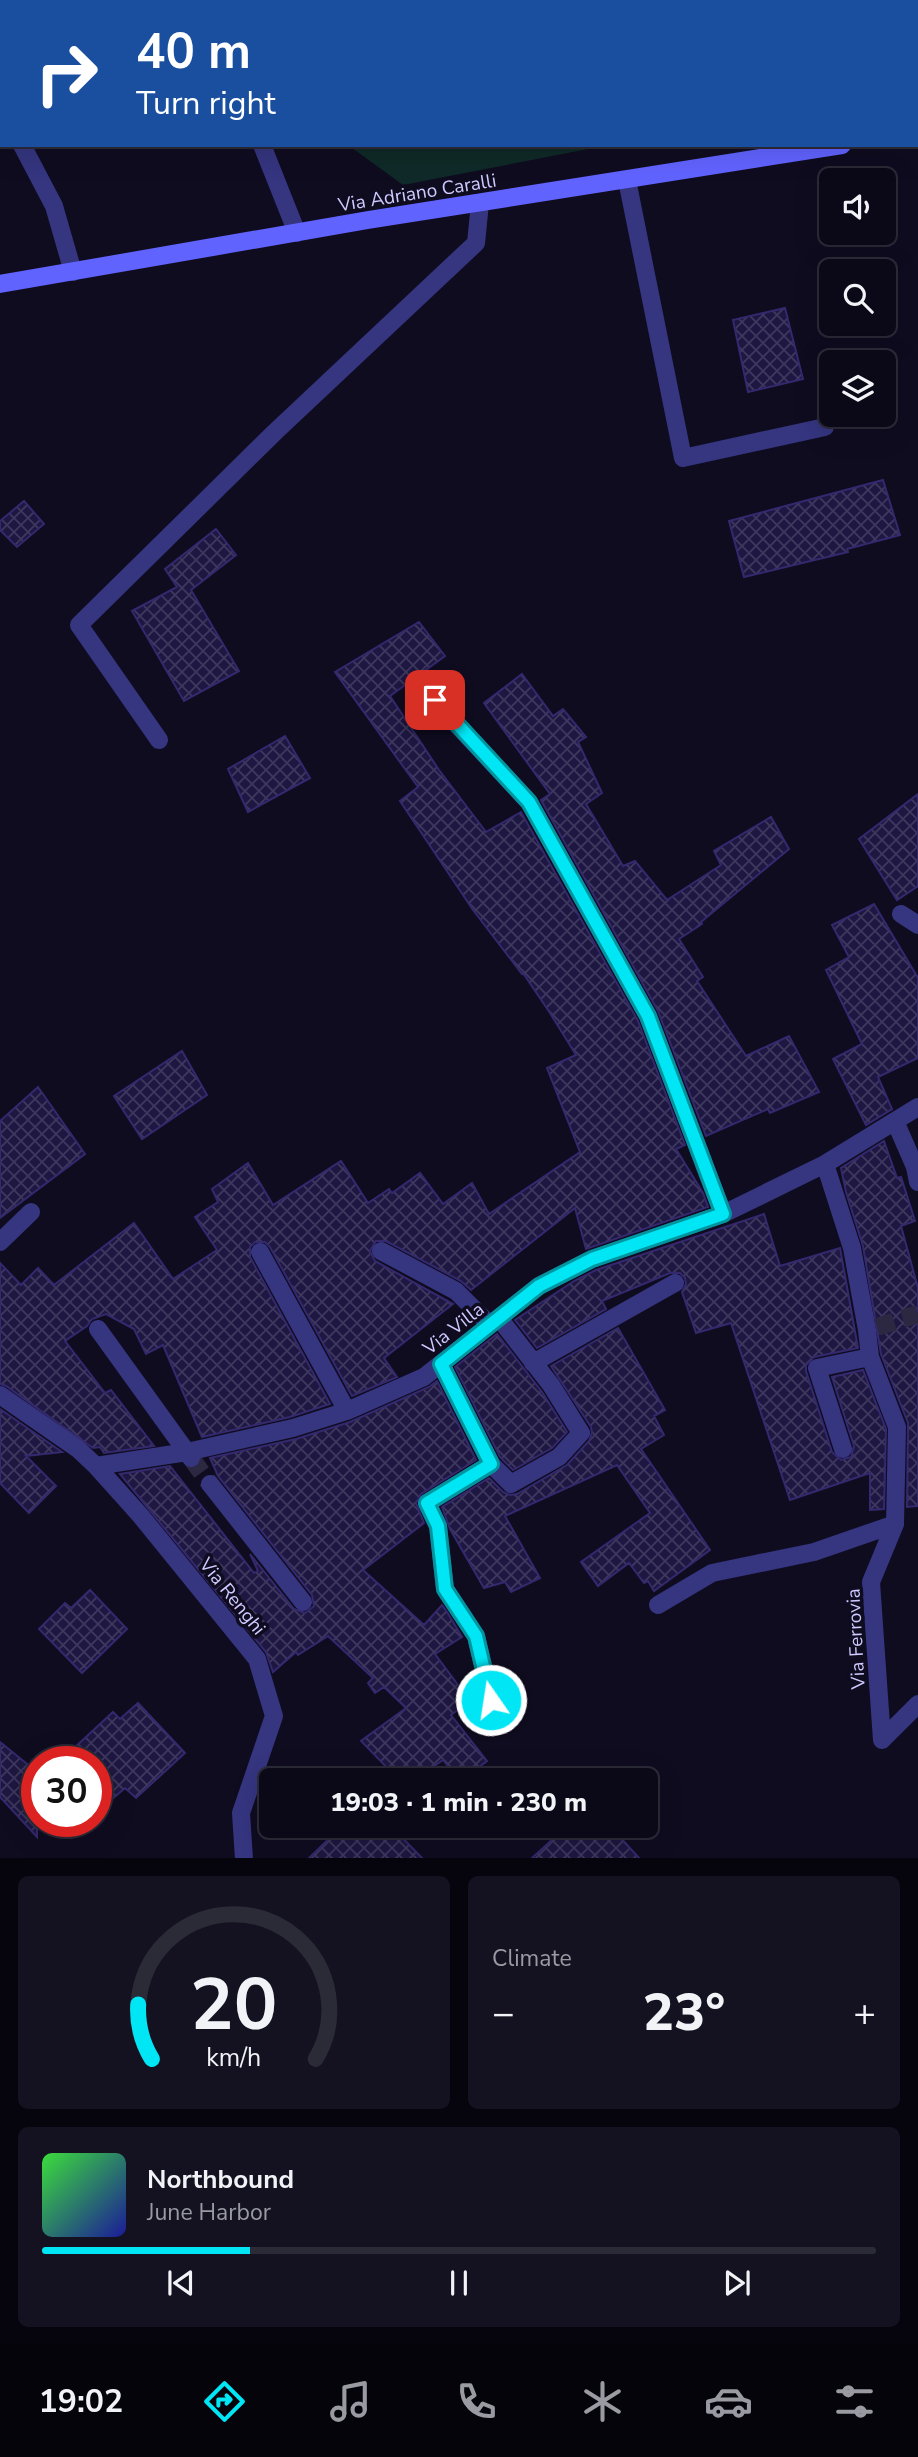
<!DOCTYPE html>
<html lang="en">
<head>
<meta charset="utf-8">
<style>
  :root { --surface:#0b0918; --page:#141221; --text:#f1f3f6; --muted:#9a9aa2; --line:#2b2a37; --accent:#00e6f5 }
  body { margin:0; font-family:"Nunito Sans",sans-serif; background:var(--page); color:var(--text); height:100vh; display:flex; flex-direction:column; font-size:26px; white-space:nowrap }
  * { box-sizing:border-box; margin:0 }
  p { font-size:23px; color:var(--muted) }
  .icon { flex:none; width:38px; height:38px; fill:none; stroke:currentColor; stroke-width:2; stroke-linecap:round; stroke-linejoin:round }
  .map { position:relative; height:1858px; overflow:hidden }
  .panel { display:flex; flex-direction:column; gap:18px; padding:18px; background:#06050d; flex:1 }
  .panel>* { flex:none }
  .hud { position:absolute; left:0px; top:0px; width:919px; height:147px; box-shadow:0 7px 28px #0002,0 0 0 2px var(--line); background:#1a4fa0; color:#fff; overflow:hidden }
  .controls { position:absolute; left:819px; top:168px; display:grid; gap:14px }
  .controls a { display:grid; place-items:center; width:77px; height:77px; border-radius:10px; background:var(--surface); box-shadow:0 7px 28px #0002,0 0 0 2px var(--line); font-size:35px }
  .speed { position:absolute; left:21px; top:1746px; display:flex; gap:14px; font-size:35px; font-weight:700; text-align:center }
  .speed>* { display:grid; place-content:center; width:91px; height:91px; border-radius:50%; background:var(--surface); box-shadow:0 7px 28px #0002,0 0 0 2px var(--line); line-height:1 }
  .speed .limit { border:10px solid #d22; background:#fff; color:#111 }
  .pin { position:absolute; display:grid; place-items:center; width:60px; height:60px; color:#fff; margin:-30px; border-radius:14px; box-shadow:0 4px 10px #0006 }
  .me { position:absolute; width:77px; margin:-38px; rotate:347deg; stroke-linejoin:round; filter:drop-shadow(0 0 5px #0008) }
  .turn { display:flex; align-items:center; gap:24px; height:147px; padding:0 21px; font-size:32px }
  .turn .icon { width:91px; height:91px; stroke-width:2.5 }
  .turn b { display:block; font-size:49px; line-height:60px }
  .big { font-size:52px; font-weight:800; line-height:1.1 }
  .panel .widget { flex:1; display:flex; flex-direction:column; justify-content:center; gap:10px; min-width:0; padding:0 24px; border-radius:10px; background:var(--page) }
  .panel .dial { align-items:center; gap:0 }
  .dial svg { height:182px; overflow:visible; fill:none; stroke:var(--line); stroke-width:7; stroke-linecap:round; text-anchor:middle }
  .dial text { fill:var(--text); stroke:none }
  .song { display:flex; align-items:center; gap:21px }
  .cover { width:84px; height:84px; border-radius:10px; background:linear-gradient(135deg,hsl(120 70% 55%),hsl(240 70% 35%)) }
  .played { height:7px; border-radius:4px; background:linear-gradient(90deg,var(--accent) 25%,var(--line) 25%) }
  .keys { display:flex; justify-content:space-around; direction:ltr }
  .heat { display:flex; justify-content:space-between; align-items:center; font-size:38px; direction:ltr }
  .panel .tiles { flex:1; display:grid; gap:18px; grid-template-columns:1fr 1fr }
  .widget:last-child { grid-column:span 2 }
  .trip { position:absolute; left:259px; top:1768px; width:399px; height:70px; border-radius:10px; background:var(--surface); box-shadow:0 7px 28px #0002,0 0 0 2px var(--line); font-weight:800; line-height:70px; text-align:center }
  .menu { display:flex; height:112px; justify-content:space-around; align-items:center; background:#04040a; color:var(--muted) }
  .menu .icon { width:49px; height:49px }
  .menu .selected { color:var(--accent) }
  .menu b { font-size:32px; color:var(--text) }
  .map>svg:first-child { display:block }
  .green { fill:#0f2a28 }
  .building { fill:url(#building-cross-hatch); stroke:#34296e; stroke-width:2 }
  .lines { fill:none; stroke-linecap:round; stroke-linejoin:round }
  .street-tunnel { stroke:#2c2841; stroke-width:18; stroke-dasharray:18 9; stroke-linecap:butt }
  .lane { stroke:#353580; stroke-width:18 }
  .street { stroke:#353580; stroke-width:18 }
  .secondary { stroke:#6163ff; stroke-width:18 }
  .route-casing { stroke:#00969f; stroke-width:18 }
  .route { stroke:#00e6f5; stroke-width:12 }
  .labels { text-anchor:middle; stroke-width:7; stroke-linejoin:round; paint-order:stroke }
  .street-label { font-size:19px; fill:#cfcaff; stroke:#0f0c20 }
</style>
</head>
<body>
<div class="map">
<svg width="918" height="1859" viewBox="0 0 918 1859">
  <defs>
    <pattern id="building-cross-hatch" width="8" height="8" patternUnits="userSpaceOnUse" patternTransform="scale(1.75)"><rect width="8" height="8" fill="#1e1741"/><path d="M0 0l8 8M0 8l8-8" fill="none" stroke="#3e375e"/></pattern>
  </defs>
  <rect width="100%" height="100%" fill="#0f0c20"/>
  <!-- green -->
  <path class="green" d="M348 145H609L403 185Z"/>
  <!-- building -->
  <path class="building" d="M785 308 803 379 748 392 733 320Z
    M883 480 900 535 847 549 848 552 744 577 729 521Z
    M24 501 44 524 17 547 0 530V521Z
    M216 529 236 555 191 590 239 671 184 701 132 611 177 587 165 569Z
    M419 622 445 656 390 696 439 770 486 832 521 812 638 1021 685 1145 676 1149 703 1193 708 1207 586 1249 575 1208 471 1290 461 1281 386 1241H376L370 1251 375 1261 453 1304 384 1358 397 1377 352 1396 270 1247 265 1242H255L250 1247V1257L330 1404 290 1417 202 1437 163 1345 146 1354 134 1329 106 1314 92 1319 87 1326 65 1341 105 1393 111 1390 154 1446 104 1453 100 1447 93 1448 6 1386 0 1384V1263L21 1285 38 1268 54 1285 134 1223 173 1279 217 1250 195 1217 218 1202 212 1189 248 1163 273 1205 341 1161 368 1203 389 1189 392 1193 420 1173 443 1204 472 1183 489 1214 580 1152 547 1068 576 1055 550 1013 523 973 522 974 473 910 400 801 418 787 335 672Z
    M522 674 553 716 563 709 586 737 578 742 602 793 586 804 623 866 635 861 667 900 721 865 714 851 771 817 789 849 701 922 702 924 679 939 703 977 697 981 746 1056 789 1036 819 1092 770 1113 768 1109 706 1136 658 1011 541 800 550 794 484 703Z
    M285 736 310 778 248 812 228 769Z
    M918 794V886L897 900 859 839Z
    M874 904 918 978V1058L878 1077 892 1109 866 1125 833 1059 862 1044 826 970 849 957 832 925Z
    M182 1051 207 1095 142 1139 114 1096Z
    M38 1087 85 1154 0 1218V1121Z
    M884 1141 897 1178 901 1177 915 1221 901 1226 918 1288V1506L907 1507 908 1423 881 1354 863 1246 846 1192 841 1168Z
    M764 1214 780 1266 840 1248 858 1348 814 1357 806 1365V1371L832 1452 841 1460 851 1457 854 1446 832 1377 863 1370 886 1429 884 1509 870 1510V1473L790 1500 731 1323 696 1333 682 1292 686 1284 685 1278 680 1273H670L602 1301 606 1309 537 1348 515 1320 574 1281 596 1270Z
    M618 1328 665 1410 654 1416 664 1435 641 1449 710 1550 654 1591 648 1581 644 1583 629 1563 598 1586 581 1562 650 1513 617 1465 505 1516 540 1578 511 1592 505 1582 484 1588 450 1529 442 1507 489 1478 503 1492 510 1495 517 1494 567 1465 589 1441 592 1433 591 1427 551 1366Z
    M497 1334 542 1392 567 1432 552 1448 513 1470 500 1457 455 1367Z
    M437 1381 476 1460 421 1494 416 1503 424 1523 363 1570 424 1625 442 1605 447 1612 462 1637 435 1654 470 1701 451 1715 487 1761 462 1780H459L443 1760 414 1780H399L361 1741 406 1708 384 1687 375 1693 368 1683 373 1678 328 1636 298 1655 296 1652 273 1672 266 1652 120 1474 170 1466 254 1573 258 1571 250 1554 294 1609 305 1613 314 1606 312 1595 218 1476 210 1458 296 1439 350 1422 429 1387Z
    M0 1409 62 1452 26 1456 56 1486 29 1513 0 1483Z
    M90 1590 127 1629 82 1673 39 1629 65 1603 71 1608Z
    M138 1703 185 1753 136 1798 125 1788 96 1813V1762H59L113 1712 120 1719Z
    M0 1742 37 1772V1837L0 1797Z
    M343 1825H390L423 1859H308Z
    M568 1825H609L640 1859H531Z"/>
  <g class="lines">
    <!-- street-tunnel -->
    <path class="street-tunnel" d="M877 1327 918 1314
      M191 1458 210 1484"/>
    <!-- lane -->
    <path class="lane" d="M203 0V2
      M29 2 34 0
      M0 12 2 11
      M0 103 2 106
      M22 145 54 206 73 272
      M262 145 297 233"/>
    <!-- street -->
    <path class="street" d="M627 180 683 458 825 427
      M434 700 529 802 648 1016 723 1214
      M159 740 79 625 275 432 476 243 480 203
      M901 914 918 925
      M895 1121 915 1167 918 1182
      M825 1164 852 1248 867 1330 870 1357 897 1427 895 1524 871 1582 882 1740
      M0 1242 31 1212
      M381 1251 456 1291 490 1325
      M260 1252 347 1411
      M98 1329 191 1458
      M533 1363 675 1283
      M441 1364 491 1464 427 1503 438 1526 445 1589 476 1636 491 1700
      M0 1395 78 1449 96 1466 140 1515 257 1659 274 1716 241 1813 244 1859
      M843 1449 817 1368 870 1357
      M491 1464 511 1484 559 1457 581 1433 551 1385 499 1318
      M96 1466 187 1452 293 1428 347 1411 424 1377 539 1286 592 1259 723 1214 825 1164 918 1107
      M210 1484 303 1602
      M658 1605 712 1573 814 1552 895 1524
      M882 1740 918 1704"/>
    <!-- secondary -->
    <path class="secondary" d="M917 133H918
      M0 284 368 220 842 145"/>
  </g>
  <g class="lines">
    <defs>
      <path id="route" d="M435 700 529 802 648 1016 723 1214 592 1259 539 1286 441 1364 491 1464 427 1503 438 1526 445 1589 476 1636 491 1700"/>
    </defs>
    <!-- route casing -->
    <use href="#route" class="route-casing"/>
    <!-- route -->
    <use href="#route" class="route"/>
  </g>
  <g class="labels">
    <!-- street labels -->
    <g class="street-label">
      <text transform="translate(417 192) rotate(-9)" y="7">Via Adriano Caralli</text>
      <text transform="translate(453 1328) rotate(-38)" y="7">Via Villa</text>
      <text transform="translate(233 1596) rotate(51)" y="7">Via Renghi</text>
      <text transform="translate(855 1639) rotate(-93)" y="7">Via Ferrovia</text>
    </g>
  </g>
</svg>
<div class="controls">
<a><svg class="icon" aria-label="sound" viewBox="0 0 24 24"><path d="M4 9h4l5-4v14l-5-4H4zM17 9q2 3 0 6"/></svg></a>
<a><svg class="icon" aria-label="search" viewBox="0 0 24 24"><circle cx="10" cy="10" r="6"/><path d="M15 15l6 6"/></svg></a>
<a><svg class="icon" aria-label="layers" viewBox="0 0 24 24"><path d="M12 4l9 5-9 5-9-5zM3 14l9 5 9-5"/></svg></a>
</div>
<div class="speed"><div class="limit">30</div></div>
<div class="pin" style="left:435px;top:700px;background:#d93025"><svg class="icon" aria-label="arrive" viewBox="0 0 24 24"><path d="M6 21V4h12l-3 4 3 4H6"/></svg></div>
<svg class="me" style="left:491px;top:1700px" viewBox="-20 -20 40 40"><circle r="17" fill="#00e6f5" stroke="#fff" stroke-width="3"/><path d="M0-11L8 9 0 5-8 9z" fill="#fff"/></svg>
<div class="trip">19:03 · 1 min · 230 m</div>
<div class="hud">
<div class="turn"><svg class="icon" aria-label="right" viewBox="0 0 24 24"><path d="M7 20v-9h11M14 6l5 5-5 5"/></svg><div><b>40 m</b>Turn right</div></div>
</div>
</div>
<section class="panel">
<div class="tiles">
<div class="widget dial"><svg viewBox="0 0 100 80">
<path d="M14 69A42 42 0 1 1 86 69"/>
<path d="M14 69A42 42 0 0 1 8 45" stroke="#00e6f5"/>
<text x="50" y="56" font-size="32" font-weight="700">20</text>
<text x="50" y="72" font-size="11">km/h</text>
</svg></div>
<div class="widget"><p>Climate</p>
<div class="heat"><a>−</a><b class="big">23°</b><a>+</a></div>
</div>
<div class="widget">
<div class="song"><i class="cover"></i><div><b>Northbound</b><p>June Harbor</p></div></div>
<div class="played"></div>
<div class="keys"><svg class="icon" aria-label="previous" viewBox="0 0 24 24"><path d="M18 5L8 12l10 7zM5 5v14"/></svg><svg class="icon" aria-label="pause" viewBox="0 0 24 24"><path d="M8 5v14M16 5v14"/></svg><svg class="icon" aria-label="next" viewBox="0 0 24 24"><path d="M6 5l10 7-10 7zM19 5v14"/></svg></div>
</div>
</div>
</section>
<nav class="menu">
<b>19:02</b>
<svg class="icon selected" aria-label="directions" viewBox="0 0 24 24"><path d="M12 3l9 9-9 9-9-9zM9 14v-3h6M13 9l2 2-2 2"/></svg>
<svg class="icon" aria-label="music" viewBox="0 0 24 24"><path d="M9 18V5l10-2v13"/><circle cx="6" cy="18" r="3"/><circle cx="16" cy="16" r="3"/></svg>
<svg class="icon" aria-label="phone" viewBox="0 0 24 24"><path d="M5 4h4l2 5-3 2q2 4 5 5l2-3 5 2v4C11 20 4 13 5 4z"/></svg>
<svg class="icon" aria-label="climate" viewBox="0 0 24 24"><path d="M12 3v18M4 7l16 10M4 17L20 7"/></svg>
<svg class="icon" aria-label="car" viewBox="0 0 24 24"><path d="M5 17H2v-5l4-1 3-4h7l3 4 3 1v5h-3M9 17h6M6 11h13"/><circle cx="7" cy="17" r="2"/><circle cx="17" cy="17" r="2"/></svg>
<svg class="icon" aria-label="filters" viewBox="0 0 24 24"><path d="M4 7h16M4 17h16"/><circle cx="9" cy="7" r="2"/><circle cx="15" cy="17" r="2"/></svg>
</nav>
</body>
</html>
